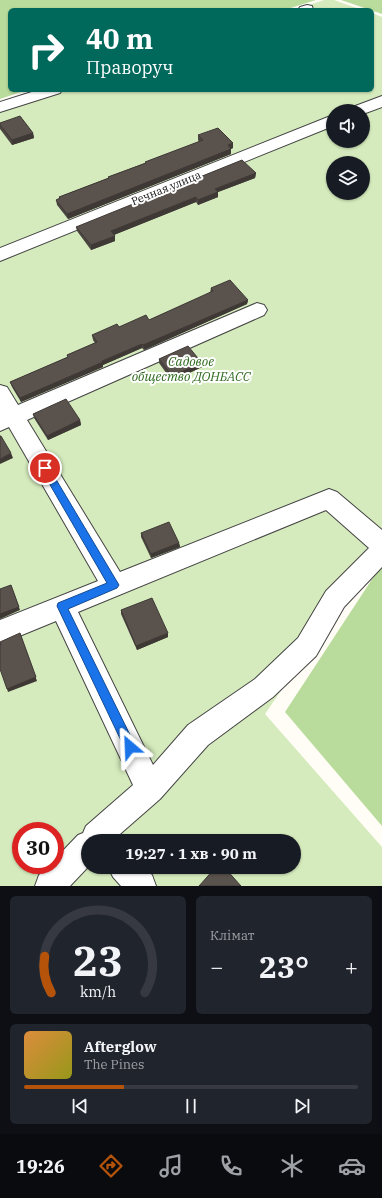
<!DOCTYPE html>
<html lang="uk">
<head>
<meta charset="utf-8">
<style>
  :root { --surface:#171b24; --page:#20242c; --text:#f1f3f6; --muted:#9ea1a6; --line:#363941; --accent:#b45309 }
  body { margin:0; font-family:"IBM Plex Serif",serif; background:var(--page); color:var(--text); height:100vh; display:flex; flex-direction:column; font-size:15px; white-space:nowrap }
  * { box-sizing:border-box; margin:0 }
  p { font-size:13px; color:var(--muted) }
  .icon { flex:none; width:22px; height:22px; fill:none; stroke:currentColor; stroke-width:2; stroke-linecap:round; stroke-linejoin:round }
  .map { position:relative; height:886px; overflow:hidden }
  .details { display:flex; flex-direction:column; gap:10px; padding:10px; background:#0d0f14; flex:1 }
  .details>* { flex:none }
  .hud { position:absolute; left:8px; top:8px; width:366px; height:84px; border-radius:6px; box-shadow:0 1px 3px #0004; background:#00695c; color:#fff; overflow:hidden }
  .tools { position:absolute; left:326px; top:104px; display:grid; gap:8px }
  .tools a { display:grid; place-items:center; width:44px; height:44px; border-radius:50%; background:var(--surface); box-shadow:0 1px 3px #0004; font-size:20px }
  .speed { position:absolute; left:12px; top:822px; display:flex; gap:8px; font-size:20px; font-weight:700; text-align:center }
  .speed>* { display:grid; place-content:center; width:52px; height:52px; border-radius:50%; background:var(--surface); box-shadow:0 1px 3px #0004; line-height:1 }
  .speed .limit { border:6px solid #d22; background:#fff; color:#111 }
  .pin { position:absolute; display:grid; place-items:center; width:34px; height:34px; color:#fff; margin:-17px; border:2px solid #fff; border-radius:50%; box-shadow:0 1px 4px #0007 }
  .me { position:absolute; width:44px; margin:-22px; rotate:334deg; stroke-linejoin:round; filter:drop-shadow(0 0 3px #0008) }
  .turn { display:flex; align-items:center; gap:14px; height:84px; padding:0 12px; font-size:18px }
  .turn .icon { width:52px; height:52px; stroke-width:2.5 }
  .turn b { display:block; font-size:28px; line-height:34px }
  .big { font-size:30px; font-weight:700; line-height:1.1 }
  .details .card { flex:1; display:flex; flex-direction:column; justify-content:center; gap:6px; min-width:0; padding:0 14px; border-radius:6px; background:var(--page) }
  .details .dial { align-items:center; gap:0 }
  .dial svg { height:104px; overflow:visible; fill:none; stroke:var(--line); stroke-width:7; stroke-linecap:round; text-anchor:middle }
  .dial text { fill:var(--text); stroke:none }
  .song { display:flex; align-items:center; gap:12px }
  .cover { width:48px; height:48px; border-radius:6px; background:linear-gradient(135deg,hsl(30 70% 55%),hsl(60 70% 35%)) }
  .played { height:4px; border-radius:2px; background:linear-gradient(90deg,var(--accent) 30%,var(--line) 30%) }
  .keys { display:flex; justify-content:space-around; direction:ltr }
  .heat { display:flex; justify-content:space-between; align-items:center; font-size:22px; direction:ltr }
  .details .tiles { flex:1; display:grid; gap:10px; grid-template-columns:1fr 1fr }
  .card:last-child { grid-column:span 2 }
  .trip { position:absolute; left:81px; top:834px; width:220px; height:40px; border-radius:20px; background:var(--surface); box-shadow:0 1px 3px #0004; font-weight:700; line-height:40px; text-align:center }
  .tabs { display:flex; height:64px; justify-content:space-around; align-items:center; background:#090b0e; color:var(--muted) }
  .tabs .icon { width:28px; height:28px }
  .tabs .active { color:var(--accent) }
  .tabs b { font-size:18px; color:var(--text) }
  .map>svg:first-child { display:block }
  .green { fill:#d5ebbd; fill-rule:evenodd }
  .forest { fill:#b9dc9c }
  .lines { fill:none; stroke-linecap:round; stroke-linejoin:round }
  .minor-casing { stroke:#444; stroke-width:2 }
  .minor { fill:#fff; fill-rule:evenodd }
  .wall { fill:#4d4742 }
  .shaded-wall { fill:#3f3936 }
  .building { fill:#5a524d; stroke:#3f3936 }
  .route { fill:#1a73e8; stroke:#114b97 }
  .labels { text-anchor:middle; stroke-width:4; stroke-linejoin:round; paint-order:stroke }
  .far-street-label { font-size:11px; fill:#111; stroke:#fff }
  .park-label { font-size:13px; font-style:italic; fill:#2f6b1f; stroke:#fff }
</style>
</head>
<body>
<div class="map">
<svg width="382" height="886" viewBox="0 0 382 886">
  <rect width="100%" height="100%" fill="#fffdf5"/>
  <!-- green -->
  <path class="green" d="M324 0H334L362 10H293Z
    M372 13 382 17V543L265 714 382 847V886H0V103L41 90H372ZM333 111H363V141H333ZM333 163H363V193H333ZM21 831H55V865H21ZM88 841H294V867H88Z"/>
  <!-- forest -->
  <path class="forest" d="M0 0H316L284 10H10V90H27L0 99Z
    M341 0H382V14Z
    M382 564V826L285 712Z"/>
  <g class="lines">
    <defs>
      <path id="minor" d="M307 5 312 6 313 10H298L300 7Z
        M38 90H62L60 93 0 112V102Z
        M382 96V107L363 114V111H348L350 108Z
        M333 115V126L0 261V248Z
        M257 303 264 305 267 310 264 315 27 420 120 572 329 489 337 492 382 530V567L344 607 316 656 273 697 208 745 160 799 112 841H88V867L70 886H35L39 875 49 865H55V859L78 835 83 833 86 826 133 785 56 621 0 644V620L98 581 9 427 0 431V385L7 387 18 405ZM326 510 369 548 326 591 298 638 255 679 188 725 153 765 78 612Z
        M108 867H143L152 875 156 886H121L113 877Z"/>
    </defs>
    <!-- minor casing -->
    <use href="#minor" class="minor-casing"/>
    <!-- minor -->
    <use href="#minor" class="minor"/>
  </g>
  <!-- wall -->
  <path class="wall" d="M0 123 33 133 34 138 12 145 0 129Z
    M198 135 233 143V148L231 149V154L68 219 57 205 56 200 59 199V197L108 178V177L145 163V162L199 142 198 140Z
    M256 173 255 178 218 192V197L198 205 196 202 114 235 115 241 91 250 77 231 76 227Z
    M211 288 248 300 247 304 144 350 142 348 103 365V367L21 402 12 387 10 382 68 357 67 355 95 343 93 340 92 335 119 327 149 320 210 293Z
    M159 359 202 363V367L172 381 159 363Z
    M33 414 80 420 81 425 48 440 34 418Z
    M141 533 179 543 180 547 151 558 141 537Z
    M121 610 168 637 137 650 121 614Z"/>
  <!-- shaded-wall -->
  <path class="shaded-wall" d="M33 133 34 138 12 145V140Z
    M233 143V148L227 150 228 145Z
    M231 149V154L68 219 67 214Z
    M256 173 255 178 218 192V197L198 205V200L215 189Z
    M196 197V202L111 236V231Z
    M115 236V241L91 250V245Z
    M248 300 247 304 144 350 143 345Z
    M142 344V348L103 365V367L21 402 20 398Z
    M202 363V367L172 381V376Z
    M80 420 81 425 48 440 47 436Z
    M11 453 13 458 0 464V459Z
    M179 543 180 547 151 558V554Z
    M11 585 20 610 0 619V614Z
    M20 633 37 681 8 692 7 689Z
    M168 633V637L137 650 136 646Z"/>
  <!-- building -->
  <path class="building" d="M20 116 33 133 12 140 0 125V123Z
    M218 128 233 143 228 145 231 149 67 214 56 200 60 198 59 197 109 178 108 177 146 163 145 162 203 140 198 135Z
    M242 160 256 173 215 189 218 192 198 200 196 197 111 231 115 236 91 245 76 227Z
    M230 280 248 300 143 345 142 344 102 361 103 362 20 398 10 382 68 357 67 355 97 342 92 335 117 324 119 327 146 315 149 320 213 291 211 288Z
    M188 346 202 363 172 376 159 359Z
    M66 399 80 420 47 436 33 414Z
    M0 436H1L11 453 0 459Z
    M169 522 179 543 151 554 141 533Z
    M11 585 19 607 0 614V589Z
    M152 598 168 633 136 646 121 610Z
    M20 633 36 677 7 689 0 669V645H1L0 642Z
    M216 867H224L241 886H199Z"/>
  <!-- route -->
  <path class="route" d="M45 465 48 466 119 585 117 588 68 609 134 743 135 747 134 751 130 752 126 751 57 606 58 603 107 583 42 471 40 468 42 466Z"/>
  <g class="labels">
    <!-- far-street labels -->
    <g class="far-street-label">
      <text transform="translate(166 188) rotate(-22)" y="4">Речная улица</text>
    </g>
    <!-- park labels -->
    <g class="park-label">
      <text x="191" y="366">Садовое<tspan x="191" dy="15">общество ДОНБАСС</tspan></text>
    </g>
  </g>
</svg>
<div class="tools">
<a><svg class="icon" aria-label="sound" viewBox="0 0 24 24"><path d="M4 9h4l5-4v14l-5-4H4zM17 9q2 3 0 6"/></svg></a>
<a><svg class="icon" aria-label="layers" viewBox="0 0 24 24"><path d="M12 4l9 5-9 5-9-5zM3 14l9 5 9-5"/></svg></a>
</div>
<div class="speed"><div class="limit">30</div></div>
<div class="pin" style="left:45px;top:468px;background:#d93025"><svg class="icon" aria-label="arrive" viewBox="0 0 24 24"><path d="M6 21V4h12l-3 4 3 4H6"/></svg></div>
<svg class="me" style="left:130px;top:747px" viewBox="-20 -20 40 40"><path d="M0-17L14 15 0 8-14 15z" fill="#1a73e8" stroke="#fff" stroke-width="4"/></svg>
<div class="trip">19:27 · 1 хв · 90 m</div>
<div class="hud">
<div class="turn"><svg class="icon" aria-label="right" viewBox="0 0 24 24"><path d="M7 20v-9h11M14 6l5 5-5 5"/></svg><div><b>40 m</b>Праворуч</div></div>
</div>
</div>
<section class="details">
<div class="tiles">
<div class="card dial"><svg viewBox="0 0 100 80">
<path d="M14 69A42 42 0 1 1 86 69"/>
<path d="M14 69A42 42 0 0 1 9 41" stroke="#b45309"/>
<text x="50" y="56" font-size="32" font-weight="700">23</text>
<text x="50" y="72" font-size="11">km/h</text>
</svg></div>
<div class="card"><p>Клімат</p>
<div class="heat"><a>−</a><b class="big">23°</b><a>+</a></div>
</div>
<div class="card">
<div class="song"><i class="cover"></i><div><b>Afterglow</b><p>The Pines</p></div></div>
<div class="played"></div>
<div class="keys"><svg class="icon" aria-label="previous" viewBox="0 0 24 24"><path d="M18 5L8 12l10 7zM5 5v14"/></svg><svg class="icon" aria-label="pause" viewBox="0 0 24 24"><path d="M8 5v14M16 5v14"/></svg><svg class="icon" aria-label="next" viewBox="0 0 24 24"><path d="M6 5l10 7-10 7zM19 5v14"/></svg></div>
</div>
</div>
</section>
<nav class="tabs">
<b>19:26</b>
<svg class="icon active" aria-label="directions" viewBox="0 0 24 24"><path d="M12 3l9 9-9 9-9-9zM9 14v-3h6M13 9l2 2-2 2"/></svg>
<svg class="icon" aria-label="music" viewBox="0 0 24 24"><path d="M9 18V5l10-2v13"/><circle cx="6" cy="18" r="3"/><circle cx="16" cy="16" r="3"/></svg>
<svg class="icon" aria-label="phone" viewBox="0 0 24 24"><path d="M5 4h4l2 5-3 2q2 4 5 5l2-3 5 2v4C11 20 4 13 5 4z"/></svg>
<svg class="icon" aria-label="climate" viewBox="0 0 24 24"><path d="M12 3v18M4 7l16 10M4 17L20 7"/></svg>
<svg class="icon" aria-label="car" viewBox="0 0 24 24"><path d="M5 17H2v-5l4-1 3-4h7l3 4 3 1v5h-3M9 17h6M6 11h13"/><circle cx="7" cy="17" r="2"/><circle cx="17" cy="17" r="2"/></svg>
</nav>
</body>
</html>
